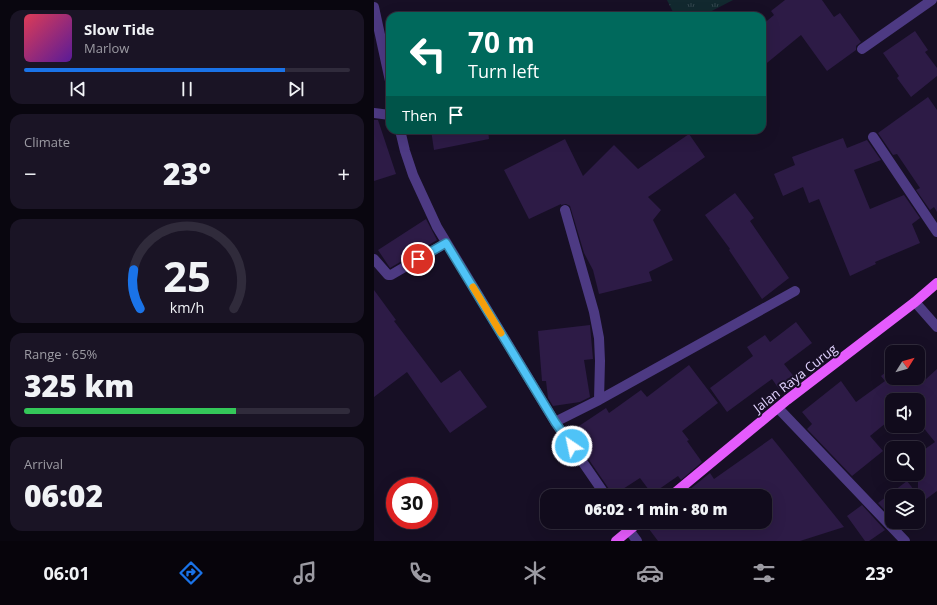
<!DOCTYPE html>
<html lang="en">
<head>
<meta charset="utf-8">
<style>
  :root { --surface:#110b1c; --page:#1a1425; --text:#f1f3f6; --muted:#9c9ba3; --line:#302b3b; --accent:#1a73e8 }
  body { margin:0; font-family:"Open Sans",sans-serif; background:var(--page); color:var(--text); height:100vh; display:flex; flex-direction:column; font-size:15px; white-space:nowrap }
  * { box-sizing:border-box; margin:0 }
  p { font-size:13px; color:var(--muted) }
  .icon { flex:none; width:22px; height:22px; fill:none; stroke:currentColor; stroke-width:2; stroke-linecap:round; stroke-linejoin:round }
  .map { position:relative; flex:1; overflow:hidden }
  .panel { display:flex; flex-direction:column; gap:10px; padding:10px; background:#09060f; width:374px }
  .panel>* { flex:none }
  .hud { position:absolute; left:12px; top:12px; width:380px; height:122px; border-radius:12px; box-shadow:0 4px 16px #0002,0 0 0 1px var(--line); background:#00695c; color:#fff; overflow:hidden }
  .needle { width:26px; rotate:53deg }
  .controls { position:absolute; left:511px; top:345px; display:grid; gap:8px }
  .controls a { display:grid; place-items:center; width:40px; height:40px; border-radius:8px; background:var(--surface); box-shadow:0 4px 16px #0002,0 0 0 1px var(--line); font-size:20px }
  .speed { position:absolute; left:12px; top:477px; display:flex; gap:8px; font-size:20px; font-weight:700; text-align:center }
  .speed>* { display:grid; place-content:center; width:52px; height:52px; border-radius:50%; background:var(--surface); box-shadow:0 4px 16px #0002,0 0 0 1px var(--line); line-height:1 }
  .speed .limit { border:6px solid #d22; background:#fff; color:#111 }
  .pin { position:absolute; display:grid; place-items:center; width:34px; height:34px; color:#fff; margin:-17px; border:2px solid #fff; border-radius:50%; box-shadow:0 1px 4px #0007 }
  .me { position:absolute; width:44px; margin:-22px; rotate:326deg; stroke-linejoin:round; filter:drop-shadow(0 0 3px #0008) }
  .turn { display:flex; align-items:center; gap:14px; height:84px; padding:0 16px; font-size:18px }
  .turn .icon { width:52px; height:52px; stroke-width:2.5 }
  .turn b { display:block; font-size:28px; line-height:34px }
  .then { display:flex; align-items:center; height:38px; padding:0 16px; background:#0003; gap:8px; font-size:15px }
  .big { font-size:30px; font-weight:800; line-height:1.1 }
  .panel .widget { flex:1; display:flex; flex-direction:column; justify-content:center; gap:6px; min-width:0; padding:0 14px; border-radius:12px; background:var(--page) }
  .panel .dial { align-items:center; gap:0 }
  .dial svg { height:104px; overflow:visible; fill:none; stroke:var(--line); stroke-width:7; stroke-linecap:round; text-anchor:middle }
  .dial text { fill:var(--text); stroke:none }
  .song { display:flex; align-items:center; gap:12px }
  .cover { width:48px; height:48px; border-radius:6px; background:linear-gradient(135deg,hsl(350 70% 55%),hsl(270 70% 35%)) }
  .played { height:4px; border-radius:2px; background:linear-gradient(90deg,var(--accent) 80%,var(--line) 80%) }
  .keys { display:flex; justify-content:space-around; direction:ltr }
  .heat { display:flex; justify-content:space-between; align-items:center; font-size:22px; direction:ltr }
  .charge { height:6px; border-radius:3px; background:linear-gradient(90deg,#34c759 65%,var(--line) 0) }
  .trip { position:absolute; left:166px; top:489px; width:232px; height:40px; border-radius:12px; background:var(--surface); box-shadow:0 4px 16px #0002,0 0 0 1px var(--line); font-weight:800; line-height:40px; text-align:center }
  .tab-bar { display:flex; height:64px; justify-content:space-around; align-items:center; background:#07040b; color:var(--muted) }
  .tab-bar .icon { width:28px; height:28px }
  .tab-bar .current { color:var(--accent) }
  .tab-bar b { font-size:18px; color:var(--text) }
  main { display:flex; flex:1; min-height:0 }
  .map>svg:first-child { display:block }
  .grass { fill:url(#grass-tufts) }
  .building { fill:#2d1b46 }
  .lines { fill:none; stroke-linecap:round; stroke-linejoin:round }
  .minor { stroke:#4d3a83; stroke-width:10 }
  .major { stroke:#e55bfd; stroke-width:10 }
  .route-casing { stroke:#337fa1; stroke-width:10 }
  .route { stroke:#4fc3f7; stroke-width:7 }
  .slow { stroke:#f59e0b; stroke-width:7 }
  .labels { text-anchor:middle; stroke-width:4; stroke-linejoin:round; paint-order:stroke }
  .street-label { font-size:13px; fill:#e2d3ff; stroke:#170f25 }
</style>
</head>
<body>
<main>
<section class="panel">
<div class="widget">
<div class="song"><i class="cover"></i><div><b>Slow Tide</b><p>Marlow</p></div></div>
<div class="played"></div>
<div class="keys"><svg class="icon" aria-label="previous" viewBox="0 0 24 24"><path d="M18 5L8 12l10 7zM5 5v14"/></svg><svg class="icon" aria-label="pause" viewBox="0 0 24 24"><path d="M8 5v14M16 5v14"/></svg><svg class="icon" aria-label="next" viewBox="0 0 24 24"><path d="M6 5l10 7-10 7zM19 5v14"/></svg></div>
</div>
<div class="widget"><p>Climate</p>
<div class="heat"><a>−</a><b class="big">23°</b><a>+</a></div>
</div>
<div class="widget dial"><svg viewBox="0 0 100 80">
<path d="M14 69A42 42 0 1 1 86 69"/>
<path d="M14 69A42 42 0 0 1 9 39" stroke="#1a73e8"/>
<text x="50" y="56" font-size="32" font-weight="700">25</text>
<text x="50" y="72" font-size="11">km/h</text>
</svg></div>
<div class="widget"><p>Range · 65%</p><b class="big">325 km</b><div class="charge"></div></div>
<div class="widget"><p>Arrival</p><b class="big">06:02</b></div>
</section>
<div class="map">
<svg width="563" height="541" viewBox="0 0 563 541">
  <defs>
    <pattern id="grass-tufts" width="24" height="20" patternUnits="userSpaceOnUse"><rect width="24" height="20" fill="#12292f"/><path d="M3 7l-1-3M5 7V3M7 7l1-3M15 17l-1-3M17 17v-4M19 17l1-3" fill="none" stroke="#34474e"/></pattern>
  </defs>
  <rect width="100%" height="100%" fill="#170f25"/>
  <!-- grass -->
  <path class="grass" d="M293 0H359L328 16H301Z"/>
  <!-- building -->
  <path class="building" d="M411 0H448L460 17 466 13 487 42 482 46V50L453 71 427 35 388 67V25L400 15 397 11Z
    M541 31 554 50 551 52 563 68V76L537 97 523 78 525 76 509 53Z
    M554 97 563 110V212L560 207 556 210 542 190 546 188 523 154 519 155 504 133Z
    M0 120H4L22 174 0 181Z
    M57 130H114L115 139 60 150Z
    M315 134 331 157 274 197 287 210 279 220 299 260 275 272 278 281 225 294 219 270 210 253 196 206 192 204 187 205V204L155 219 130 170 191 139 209 176 240 145 264 169Z
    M469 138 473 148 493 140 507 160 480 170 496 209 530 195 546 218 538 224 546 243 501 262 502 264 476 276 445 199 435 203 429 187 409 196 400 174 421 165 418 157Z
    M361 193 380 218 376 221 415 278 388 299 355 250 356 249 331 215Z
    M52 219 63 240 16 268 4 250Z
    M0 290 22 320 20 321 67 383 86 370 113 407 76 433 33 372 0 397Z
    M422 322 438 343 410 364 421 378 405 389 398 379 353 412 336 388 379 356 373 347 391 335 396 342Z
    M216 325 219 359 210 360 216 397 206 402 179 406 174 398 172 381H168L164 331Z
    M315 365 344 403 308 431 315 440 313 441 328 462 307 480 304 476 278 494 266 478 238 496 237 492 196 432 232 408 235 413 267 390 273 397Z
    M518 367V378H544V369L552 379 563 369V491L544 505V496H518V518L504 503 533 481 544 495V454L561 442 544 421V400H518V418L496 436 509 451 478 476 433 429 438 424 428 412 467 381 482 402 511 381 507 376Z
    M398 438 470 527 426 541H284L275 529 285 522H391V496H320L315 490 336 473 340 479Z
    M488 505 511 530 495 541H491L473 516Z"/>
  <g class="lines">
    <!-- minor -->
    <path class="minor" d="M0 7 16 81
      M488 49 558 0
      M0 113 16 115
      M26 130 31 151 39 175 63 227 181 422 232 496
      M499 137 563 232
      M191 210 220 312 225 338 226 361 225 400
      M0 259 14 275H17L72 243
      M541 302 563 327
      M404 408 531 541
      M181 422 225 400 421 291
      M249 522 263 541"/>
    <!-- major -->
    <path class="major" d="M297 496 413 400 541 302 563 283
      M242 541 265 522"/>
  </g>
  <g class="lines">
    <defs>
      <path id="route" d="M44 259 72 243 181 422 198 446"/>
    </defs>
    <!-- route casing -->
    <use href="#route" class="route-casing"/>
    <!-- route -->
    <use href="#route" class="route"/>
    <!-- slow -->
    <path class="slow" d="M99 287 127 333"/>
  </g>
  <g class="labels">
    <!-- street labels -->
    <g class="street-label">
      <text transform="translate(421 378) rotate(-38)" y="5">Jalan Raya Curug</text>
    </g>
  </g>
</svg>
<div class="controls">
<a><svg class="needle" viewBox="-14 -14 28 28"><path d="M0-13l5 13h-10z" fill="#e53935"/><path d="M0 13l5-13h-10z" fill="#9c9ba3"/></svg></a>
<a><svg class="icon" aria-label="sound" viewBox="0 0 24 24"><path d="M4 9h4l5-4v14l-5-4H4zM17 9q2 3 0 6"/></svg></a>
<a><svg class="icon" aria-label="search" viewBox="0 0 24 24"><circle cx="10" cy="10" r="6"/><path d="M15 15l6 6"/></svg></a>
<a><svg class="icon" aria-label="layers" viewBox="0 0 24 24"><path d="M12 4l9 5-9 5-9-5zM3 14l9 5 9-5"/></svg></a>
</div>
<div class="speed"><div class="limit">30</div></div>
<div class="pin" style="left:44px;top:259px;background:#d93025"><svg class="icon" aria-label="arrive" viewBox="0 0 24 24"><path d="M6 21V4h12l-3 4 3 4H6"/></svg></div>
<svg class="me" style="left:198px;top:446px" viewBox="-20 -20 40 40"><circle r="17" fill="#4fc3f7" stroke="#fff" stroke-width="3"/><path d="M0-11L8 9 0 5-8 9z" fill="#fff"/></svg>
<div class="trip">06:02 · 1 min · 80 m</div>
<div class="hud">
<div class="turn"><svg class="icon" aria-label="left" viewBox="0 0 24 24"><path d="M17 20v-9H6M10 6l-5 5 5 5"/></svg><div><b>70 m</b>Turn left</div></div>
<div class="then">Then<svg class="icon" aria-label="arrive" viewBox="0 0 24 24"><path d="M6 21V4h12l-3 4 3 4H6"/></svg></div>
</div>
</div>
</main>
<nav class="tab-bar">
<b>06:01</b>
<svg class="icon current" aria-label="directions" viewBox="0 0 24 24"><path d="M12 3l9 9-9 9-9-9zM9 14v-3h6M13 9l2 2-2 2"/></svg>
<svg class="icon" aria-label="music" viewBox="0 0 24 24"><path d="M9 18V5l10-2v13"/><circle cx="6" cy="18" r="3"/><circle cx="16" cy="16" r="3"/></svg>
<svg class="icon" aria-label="phone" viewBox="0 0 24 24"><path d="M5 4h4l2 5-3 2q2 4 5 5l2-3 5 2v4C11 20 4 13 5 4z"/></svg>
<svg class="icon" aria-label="climate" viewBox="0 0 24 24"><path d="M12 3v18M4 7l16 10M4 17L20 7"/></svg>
<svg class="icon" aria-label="car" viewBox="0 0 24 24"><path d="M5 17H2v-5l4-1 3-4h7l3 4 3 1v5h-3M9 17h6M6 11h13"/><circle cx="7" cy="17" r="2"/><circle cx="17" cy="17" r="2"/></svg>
<svg class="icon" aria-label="filters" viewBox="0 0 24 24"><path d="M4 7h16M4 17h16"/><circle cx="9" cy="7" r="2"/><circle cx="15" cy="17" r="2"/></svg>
<b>23°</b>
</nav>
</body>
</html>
